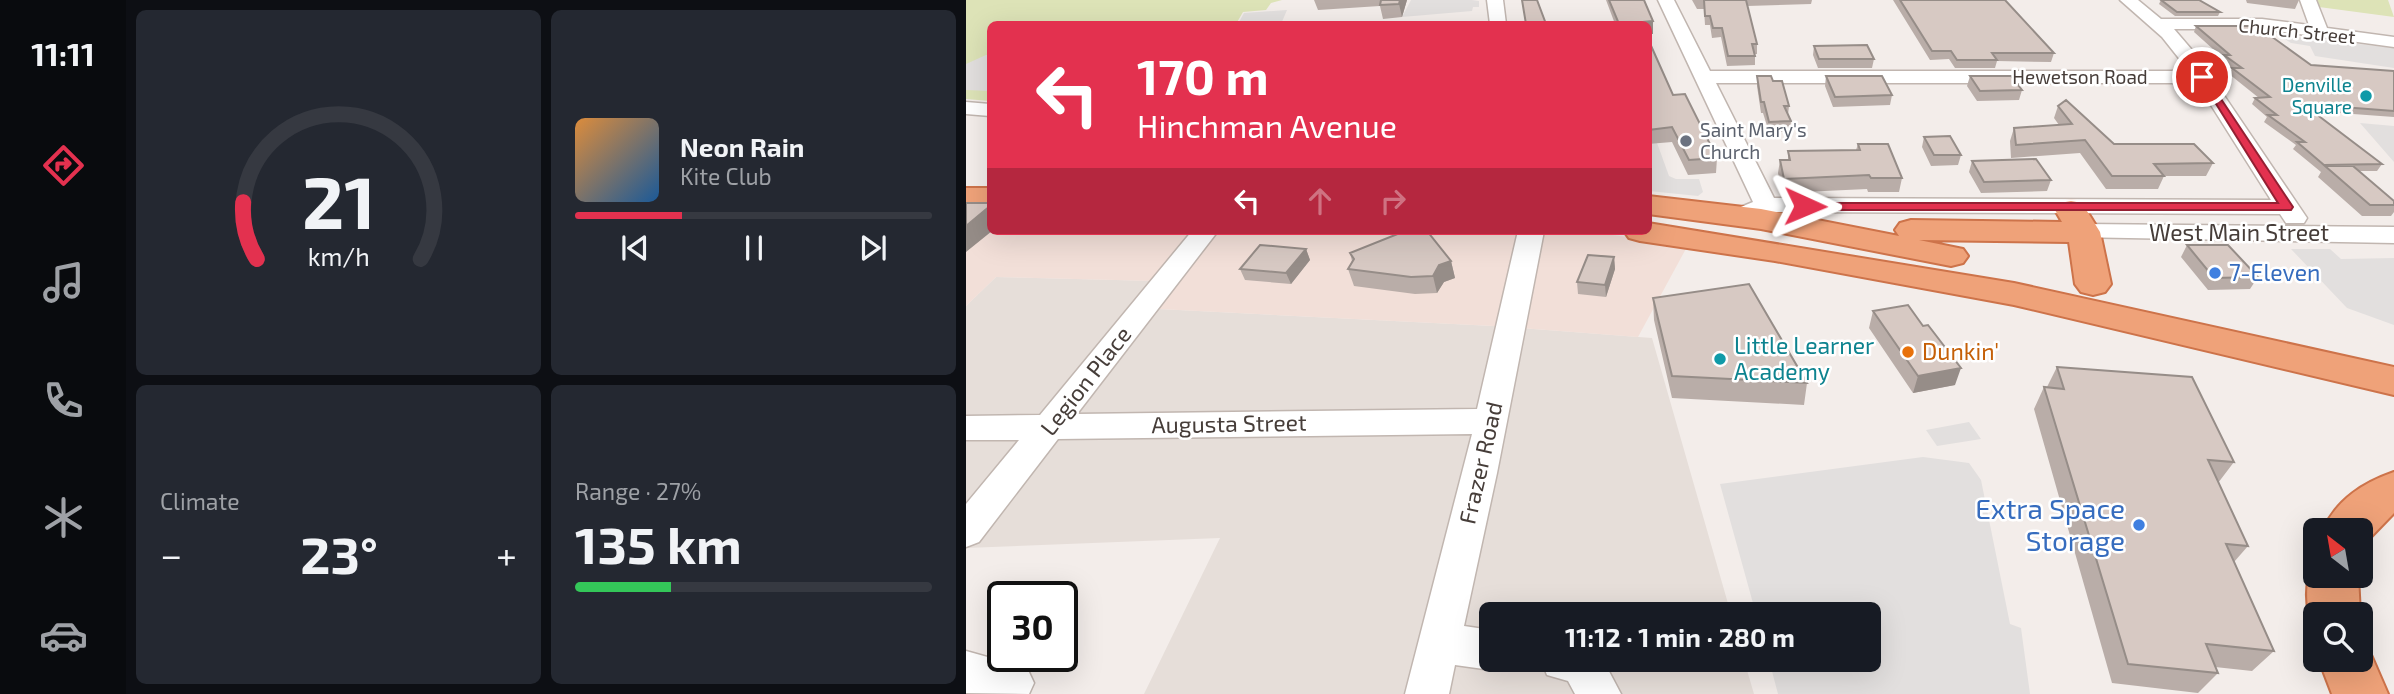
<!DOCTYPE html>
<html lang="en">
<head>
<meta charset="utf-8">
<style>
  :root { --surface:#171b24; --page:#242831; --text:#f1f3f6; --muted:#9ea1a6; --line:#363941; --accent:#e3314f }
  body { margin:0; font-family:"Exo 2",sans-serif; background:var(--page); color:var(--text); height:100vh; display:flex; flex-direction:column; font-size:26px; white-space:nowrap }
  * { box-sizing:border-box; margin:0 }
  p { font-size:23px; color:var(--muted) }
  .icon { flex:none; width:38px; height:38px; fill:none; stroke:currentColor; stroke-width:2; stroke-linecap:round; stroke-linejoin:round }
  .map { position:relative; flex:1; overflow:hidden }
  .details { display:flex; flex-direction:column; gap:10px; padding:10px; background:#0d0f14; width:840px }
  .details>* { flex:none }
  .banner { position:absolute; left:21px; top:21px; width:665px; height:214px; border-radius:10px; box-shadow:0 7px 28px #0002; background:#e3314f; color:#fff; overflow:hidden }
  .needle { width:46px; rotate:329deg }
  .controls { position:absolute; left:1337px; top:518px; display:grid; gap:14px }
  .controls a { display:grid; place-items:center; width:70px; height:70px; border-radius:10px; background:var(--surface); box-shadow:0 7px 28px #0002; font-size:35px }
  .speed { position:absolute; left:21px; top:581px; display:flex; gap:14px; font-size:35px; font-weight:700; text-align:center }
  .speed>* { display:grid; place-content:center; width:91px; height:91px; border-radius:50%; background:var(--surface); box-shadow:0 7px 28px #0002; line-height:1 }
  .speed .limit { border:4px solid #111; border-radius:10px; background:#fff; color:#111 }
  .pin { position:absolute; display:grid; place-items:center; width:60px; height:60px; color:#fff; margin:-30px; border:4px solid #fff; border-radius:50%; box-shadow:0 2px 7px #0007 }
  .me { position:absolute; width:77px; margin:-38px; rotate:91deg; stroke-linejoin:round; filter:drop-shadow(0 0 5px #0008) }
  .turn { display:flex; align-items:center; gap:24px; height:147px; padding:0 35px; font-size:32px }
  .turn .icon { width:91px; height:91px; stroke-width:2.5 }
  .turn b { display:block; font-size:49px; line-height:60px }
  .lanes { display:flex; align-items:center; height:66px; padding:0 35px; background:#0003; justify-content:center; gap:35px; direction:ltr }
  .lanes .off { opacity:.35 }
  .big { font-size:52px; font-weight:700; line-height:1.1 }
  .details .widget { flex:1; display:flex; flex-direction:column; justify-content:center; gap:10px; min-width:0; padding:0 24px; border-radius:10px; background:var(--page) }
  .details .dial { align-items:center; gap:0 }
  .dial svg { height:182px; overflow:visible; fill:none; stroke:var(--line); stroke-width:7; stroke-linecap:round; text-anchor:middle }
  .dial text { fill:var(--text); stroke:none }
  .song { display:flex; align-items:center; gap:21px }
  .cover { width:84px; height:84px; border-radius:10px; background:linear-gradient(135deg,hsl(30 70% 55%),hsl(210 70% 35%)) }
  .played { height:7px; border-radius:4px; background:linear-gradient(90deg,var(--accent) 30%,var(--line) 30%) }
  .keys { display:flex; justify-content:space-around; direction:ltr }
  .heat { display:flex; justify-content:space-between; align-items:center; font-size:38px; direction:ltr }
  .charge { height:10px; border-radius:5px; background:linear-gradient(90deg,#34c759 27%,var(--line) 0) }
  .details .tiles { flex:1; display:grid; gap:10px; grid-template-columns:repeat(2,1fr) }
  .trip { position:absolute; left:513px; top:602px; width:402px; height:70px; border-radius:10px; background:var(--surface); box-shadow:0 7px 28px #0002; font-weight:700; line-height:70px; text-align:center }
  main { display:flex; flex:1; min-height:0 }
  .tab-bar { display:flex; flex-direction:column; width:126px; justify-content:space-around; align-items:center; background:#090b0e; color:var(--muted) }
  .tab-bar .icon { width:49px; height:49px }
  .tab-bar .current { color:var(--accent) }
  .tab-bar b { font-size:32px; color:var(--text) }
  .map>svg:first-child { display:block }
  .residential { fill:#e6ded9 }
  .commercial { fill:#f2dfd8 }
  .green { fill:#dde3b7 }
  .parking { fill:#e2dfde }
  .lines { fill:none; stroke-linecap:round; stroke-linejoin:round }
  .minor-casing { stroke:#c1b6b0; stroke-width:3 }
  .highway-casing { stroke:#cd734a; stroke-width:4 }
  .minor { fill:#fff; fill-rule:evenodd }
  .highway { fill:#efa279; fill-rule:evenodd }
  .wall { fill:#b9ada8 }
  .shaded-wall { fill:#968d88 }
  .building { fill:#d7c9c3; stroke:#968d88; stroke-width:2 }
  .route { fill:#e3314f; stroke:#942033; stroke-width:2 }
  .culture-dot { fill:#0f9aa8; stroke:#fff; stroke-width:2.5 }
  .worship-dot { fill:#6b7280; stroke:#fff; stroke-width:2.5 }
  .shop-dot { fill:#3f7fe0; stroke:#fff; stroke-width:2.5 }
  .food-dot { fill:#e8710a; stroke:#fff; stroke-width:2.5 }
  .labels { text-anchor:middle; stroke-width:5; stroke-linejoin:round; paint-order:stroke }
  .far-street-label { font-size:19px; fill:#463d39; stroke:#fff }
  .far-culture-label { font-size:19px; fill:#0d838f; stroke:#fff; text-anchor:end }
  .far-worship-label { font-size:19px; fill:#5b616d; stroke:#fff; text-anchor:start }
  .street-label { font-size:23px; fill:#463d39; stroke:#fff }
  .shop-label { font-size:23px; fill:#366cbe; stroke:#fff; text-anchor:start }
  .culture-label { font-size:23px; fill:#0d838f; stroke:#fff; text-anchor:start }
  .food-label { font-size:23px; fill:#c56008; stroke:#fff; text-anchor:start }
  .near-shop-label { font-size:28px; fill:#366cbe; stroke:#fff; text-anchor:end }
</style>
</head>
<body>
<main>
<nav class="tab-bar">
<b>11:11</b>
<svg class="icon current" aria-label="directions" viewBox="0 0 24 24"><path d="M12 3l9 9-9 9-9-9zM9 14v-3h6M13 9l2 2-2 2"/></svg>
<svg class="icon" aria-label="music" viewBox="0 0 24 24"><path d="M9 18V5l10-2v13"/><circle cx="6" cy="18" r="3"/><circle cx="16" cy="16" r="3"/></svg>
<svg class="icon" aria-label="phone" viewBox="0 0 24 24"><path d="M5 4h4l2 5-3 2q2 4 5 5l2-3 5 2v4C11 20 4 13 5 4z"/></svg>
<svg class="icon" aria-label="climate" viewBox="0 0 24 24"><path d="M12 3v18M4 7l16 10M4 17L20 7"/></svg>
<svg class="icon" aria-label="car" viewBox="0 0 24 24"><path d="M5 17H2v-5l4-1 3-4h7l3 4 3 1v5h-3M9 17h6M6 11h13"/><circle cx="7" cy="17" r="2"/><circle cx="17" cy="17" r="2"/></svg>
</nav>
<section class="details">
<div class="tiles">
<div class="widget dial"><svg viewBox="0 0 100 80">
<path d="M14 69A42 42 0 1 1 86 69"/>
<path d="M14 69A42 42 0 0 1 8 44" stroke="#e3314f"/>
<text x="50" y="56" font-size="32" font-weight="700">21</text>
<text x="50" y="72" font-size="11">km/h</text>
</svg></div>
<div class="widget">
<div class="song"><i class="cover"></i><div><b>Neon Rain</b><p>Kite Club</p></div></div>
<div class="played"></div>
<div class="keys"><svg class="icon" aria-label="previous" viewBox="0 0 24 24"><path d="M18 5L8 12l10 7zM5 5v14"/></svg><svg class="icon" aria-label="pause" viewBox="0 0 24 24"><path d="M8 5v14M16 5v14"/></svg><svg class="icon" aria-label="next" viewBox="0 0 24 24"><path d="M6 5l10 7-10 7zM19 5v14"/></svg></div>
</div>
<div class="widget"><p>Climate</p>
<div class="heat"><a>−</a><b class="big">23°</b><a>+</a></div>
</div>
<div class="widget"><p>Range · 27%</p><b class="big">135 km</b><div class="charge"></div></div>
</div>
</section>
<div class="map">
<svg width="1428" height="694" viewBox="0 0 1428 694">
  <rect width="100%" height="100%" fill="#f3edea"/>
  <!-- residential -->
  <path class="residential" d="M30 277 190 281 173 308 527 326 686 338 765 614H525V660H778L788 694H178L254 538 0 548V306Z"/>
  <!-- commercial -->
  <path class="commercial" d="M0 203 24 231H616L722 245 672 337 527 326 173 308 189 281 30 277 0 306Z"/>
  <!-- green -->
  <path class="green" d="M0 0H316L305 3 300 10 277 12 270 24H24V101L0 99Z
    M1349 0H1422L1428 17 1353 7Z"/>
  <!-- parking -->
  <path class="parking" d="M445 0H506L513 1V7H507L506 11 436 17Z
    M321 10 315 24H272L278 13Z
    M1313 35 1428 48V68L1349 56 1344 46 1325 43Z
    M20 55H24V91L0 90V64Z
    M682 118 703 176 710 179H733L737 192 732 196 683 191Z
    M1394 123 1428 126V162Z
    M1325 249H1364L1375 259 1428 258V325L1381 308Z
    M1003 422 1015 439 971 446 960 430Z
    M957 457 1003 463 1015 480 1044 624 1055 628 1064 694H812L803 660H903V614H790L754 484Z"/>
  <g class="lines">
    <defs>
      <path id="minor" d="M521 0H537L540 24H524Z
        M692 0H708L744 71H1223L1196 37 1154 0H1172L1195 19H1296L1343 25 1334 0H1350L1361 28 1428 37V47L1296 29H1208L1232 57 1341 218 1338 223H1320L1314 214 804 212 774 223 765 221 762 216 765 211 787 202ZM750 83H1231L1305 200 808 198Z
        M0 102 24 104V116L0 114Z
        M1118 224 1428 227V243L1109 237 1105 232 1109 227Z
        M226 231H252L111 414 511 409 552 231H578L531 473 498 626 525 630V660H542L540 664 525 670 489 665 483 694H439L506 434 92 439 13 542 0 547V504L53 440H0V416L74 415Z
        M0 651 61 668 68 683 63 694 0 693Z
        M575 660H637L655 694H609L602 681 581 675Z"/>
      <path id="highway" d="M0 188H24V206H0Z
        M682 196 795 209 933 236 929 230 934 223 945 220 1096 222 1089 210 1094 203 1105 201 1116 203 1134 232 1145 284 1139 292 1127 295 1115 292 1109 284 1103 242 953 240 997 249 1002 256 997 263 985 266 795 229 682 214Z
        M682 223 1048 283 1428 367V395L1048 305 809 261 674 241 663 238 658 231H682Z
        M1428 472V513L1398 544 1395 546V530H1357C1371 499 1397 483 1428 472Z
        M1349 560V576H1392L1394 614H1349V631C1339 608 1338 583 1349 560Z
        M1395 639 1399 641 1422 694H1366L1353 660H1395Z"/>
    </defs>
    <!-- minor casing -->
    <use href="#minor" class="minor-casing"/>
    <!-- highway casing -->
    <use href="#highway" class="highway-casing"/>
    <!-- minor -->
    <use href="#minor" class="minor"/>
    <!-- highway -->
    <use href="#highway" class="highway"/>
  </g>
  <!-- wall -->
  <path class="wall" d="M348 0H441L436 17 417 19 414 6 352 10Z
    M640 0H678L687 21V34H682V24H649Z
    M726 0H846L845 4 781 6 791 44V54H789V65L761 66 755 37 746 38 744 25H739L738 9H731Z
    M927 0H1039L1088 53 1085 62 1031 61 1029 68H989L983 59 964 60Z
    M1195 0 1254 12 1252 16H1209L1193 4Z
    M1280 0H1333L1329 9 1281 3Z
    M1230 26 1289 29 1291 26 1345 65 1428 71V117L1346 111 1416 164 1411 171H1393L1428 205V212L1425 216H1396L1352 177 1355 172 1327 149 1330 145 1298 122 1301 117 1286 104 1289 98H1293L1263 74 1266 69 1256 61 1257 58 1228 32Z
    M682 39 707 95 751 158 750 173 722 175 706 142 682 144Z
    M848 46 908 59 906 68H852L847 55Z
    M791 76 807 81 823 106 822 115 825 121 824 132H803L797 113H795L791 86Z
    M860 76 926 95 924 105 867 107 859 86Z
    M1004 76 1056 90 1053 100 1011 101 1001 86Z
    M1092 106 1148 144 1247 163 1240 176H1198L1192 189H1140L1114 153 1045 158 1044 141 1048 128 1093 125 1088 118Z
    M958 137 995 155 992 165 965 166 956 147Z
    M892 144 936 178 933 192H902L901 189 816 193 812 173 814 160H822V151L890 150Z
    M1006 161 1085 180 1081 191 1015 193 1003 172Z
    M1221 245 1292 277 1284 289 1242 290 1215 257Z
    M340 249 344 260 325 284 279 280 274 269Z
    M384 253 485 261 489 278 478 282 471 293 449 294 388 286 382 269 386 261Z
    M648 257 649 269 640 297 612 294 611 282Z
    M687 298 841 383 838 405 706 398 688 320Z
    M907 311 957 326 989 385 947 393 903 328Z
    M1091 367 1268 462 1252 483 1282 546 1268 562 1308 651 1286 671 1249 667 1252 673 1232 693 1146 683 1068 409 1078 387H1081Z"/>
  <!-- shaded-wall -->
  <path class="shaded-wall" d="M434 0H441L436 17 433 4Z
    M687 21V34H682V24H676L675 22Z
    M24 206V231H26L0 252V226Z
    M340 249 344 260 325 284 320 273Z
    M648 257 649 269 640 297 639 285Z
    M485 261 489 278 478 282 471 293 467 276 473 265Z
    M995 368 989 385 947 393 952 376Z"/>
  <!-- building -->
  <path class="building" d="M415 0H434L433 4 414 5Z
    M556 0H571L580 24H560Z
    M643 0H678L687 21 675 22 676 24H653Z
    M738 0H780L791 44H786L789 56H762L756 28H747L744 16H739Z
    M934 0H1039L1088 53H1026L1031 60H991L985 51H966Z
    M1195 0H1233L1254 12H1211Z
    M1230 26H1283L1292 31 1291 26 1345 65 1428 71V111L1337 104 1416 164 1358 165 1331 142H1339L1302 115H1311L1289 98 1304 97 1266 68H1276L1258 55H1264Z
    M682 39 707 95 719 94 751 158 723 160 706 127 682 130Z
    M901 45 908 59H853L848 46Z
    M791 76H805L807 81H816L823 106H818L825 121 803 122 798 102H795Z
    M860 76H916L926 95 869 97Z
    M1004 76H1045L1056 90 1014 91Z
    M1100 100 1148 144H1228L1247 163 1188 164 1198 176H1146L1119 140 1050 145 1048 128 1106 124 1092 106Z
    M984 136 995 155H968L958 137Z
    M892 144H922L936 178H905L903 175 818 179 814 160H824L822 151 894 150Z
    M1070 159 1085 180 1018 182 1006 161Z
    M1359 166H1387L1428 201V205H1404Z
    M0 203H24V206L0 226Z
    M439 231H461L485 261 473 265 467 276 445 277 382 269 388 259 384 253Z
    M294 245 340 249 320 273 274 269Z
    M1221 245H1262L1292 277 1248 278Z
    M622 255 648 257 639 285 611 282Z
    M783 284 841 383 706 376 687 298Z
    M942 305 957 326 962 325 995 368 952 376 907 311Z
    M1091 367 1226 377 1268 462 1242 460 1282 546 1260 544 1308 651 1240 644 1252 673 1162 664 1078 387 1098 389Z"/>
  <!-- route -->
  <path class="route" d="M1232 75H1239L1327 207 1325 210H839L832 206 839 203H1312Z"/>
  <!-- markers -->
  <g class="culture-dot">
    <circle cx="1400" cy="96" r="7"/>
    <circle cx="754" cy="359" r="7"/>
  </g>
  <circle class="worship-dot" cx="720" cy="141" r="7"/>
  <g class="shop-dot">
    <circle cx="1249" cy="273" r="7"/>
    <circle cx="1173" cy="525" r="7"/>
  </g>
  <circle class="food-dot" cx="942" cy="352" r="7"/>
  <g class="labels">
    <!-- far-street labels -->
    <g class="far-street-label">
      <text transform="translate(1331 31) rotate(6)" y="7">Church Street</text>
      <text x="1114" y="84">Hewetson Road</text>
    </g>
    <!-- far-culture labels -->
    <g class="far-culture-label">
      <text x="1386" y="92">Denville<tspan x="1386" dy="22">Square</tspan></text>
    </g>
    <!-- far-worship labels -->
    <g class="far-worship-label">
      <text x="734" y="137">Saint Mary's<tspan x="734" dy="22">Church</tspan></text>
    </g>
    <!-- street labels -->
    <g class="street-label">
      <text x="1273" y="241">West Main Street</text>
      <text transform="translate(120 381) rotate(-52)" y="8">Legion Place</text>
      <text transform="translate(263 424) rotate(-1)" y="8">Augusta Street</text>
      <text transform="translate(515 463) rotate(-77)" y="8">Frazer Road</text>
    </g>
    <!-- shop labels -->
    <g class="shop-label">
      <text x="1263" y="281">7-Eleven</text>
    </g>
    <!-- culture labels -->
    <g class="culture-label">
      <text x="768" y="354">Little Learner<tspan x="768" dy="26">Academy</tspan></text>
    </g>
    <!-- food labels -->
    <g class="food-label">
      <text x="956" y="360">Dunkin'</text>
    </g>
    <!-- near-shop labels -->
    <g class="near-shop-label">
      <text x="1159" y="519">Extra Space<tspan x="1159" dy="32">Storage</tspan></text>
    </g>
  </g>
</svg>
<div class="controls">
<a><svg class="needle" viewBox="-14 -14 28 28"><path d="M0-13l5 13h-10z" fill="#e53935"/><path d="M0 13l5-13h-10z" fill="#9ea1a6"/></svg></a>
<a><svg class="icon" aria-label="search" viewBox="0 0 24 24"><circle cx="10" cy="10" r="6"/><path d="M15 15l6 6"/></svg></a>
</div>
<div class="speed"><div class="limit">30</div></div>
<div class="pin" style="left:1236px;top:77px;background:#d93025"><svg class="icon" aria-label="arrive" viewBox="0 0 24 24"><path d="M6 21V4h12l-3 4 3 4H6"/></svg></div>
<svg class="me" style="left:839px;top:206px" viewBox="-20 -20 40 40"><path d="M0-17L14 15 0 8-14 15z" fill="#e3314f" stroke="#fff" stroke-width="4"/></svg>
<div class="trip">11:12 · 1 min · 280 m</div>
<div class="banner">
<div class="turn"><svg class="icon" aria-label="left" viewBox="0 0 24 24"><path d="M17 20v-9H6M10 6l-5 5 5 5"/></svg><div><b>170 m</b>Hinchman Avenue</div></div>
<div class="lanes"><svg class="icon" aria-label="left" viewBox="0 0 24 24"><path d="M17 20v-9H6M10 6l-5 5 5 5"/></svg><svg class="icon off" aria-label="ahead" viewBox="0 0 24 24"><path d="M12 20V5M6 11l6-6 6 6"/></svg><svg class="icon off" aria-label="right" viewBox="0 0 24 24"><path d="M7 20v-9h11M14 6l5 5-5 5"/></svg></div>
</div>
</div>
</main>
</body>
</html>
